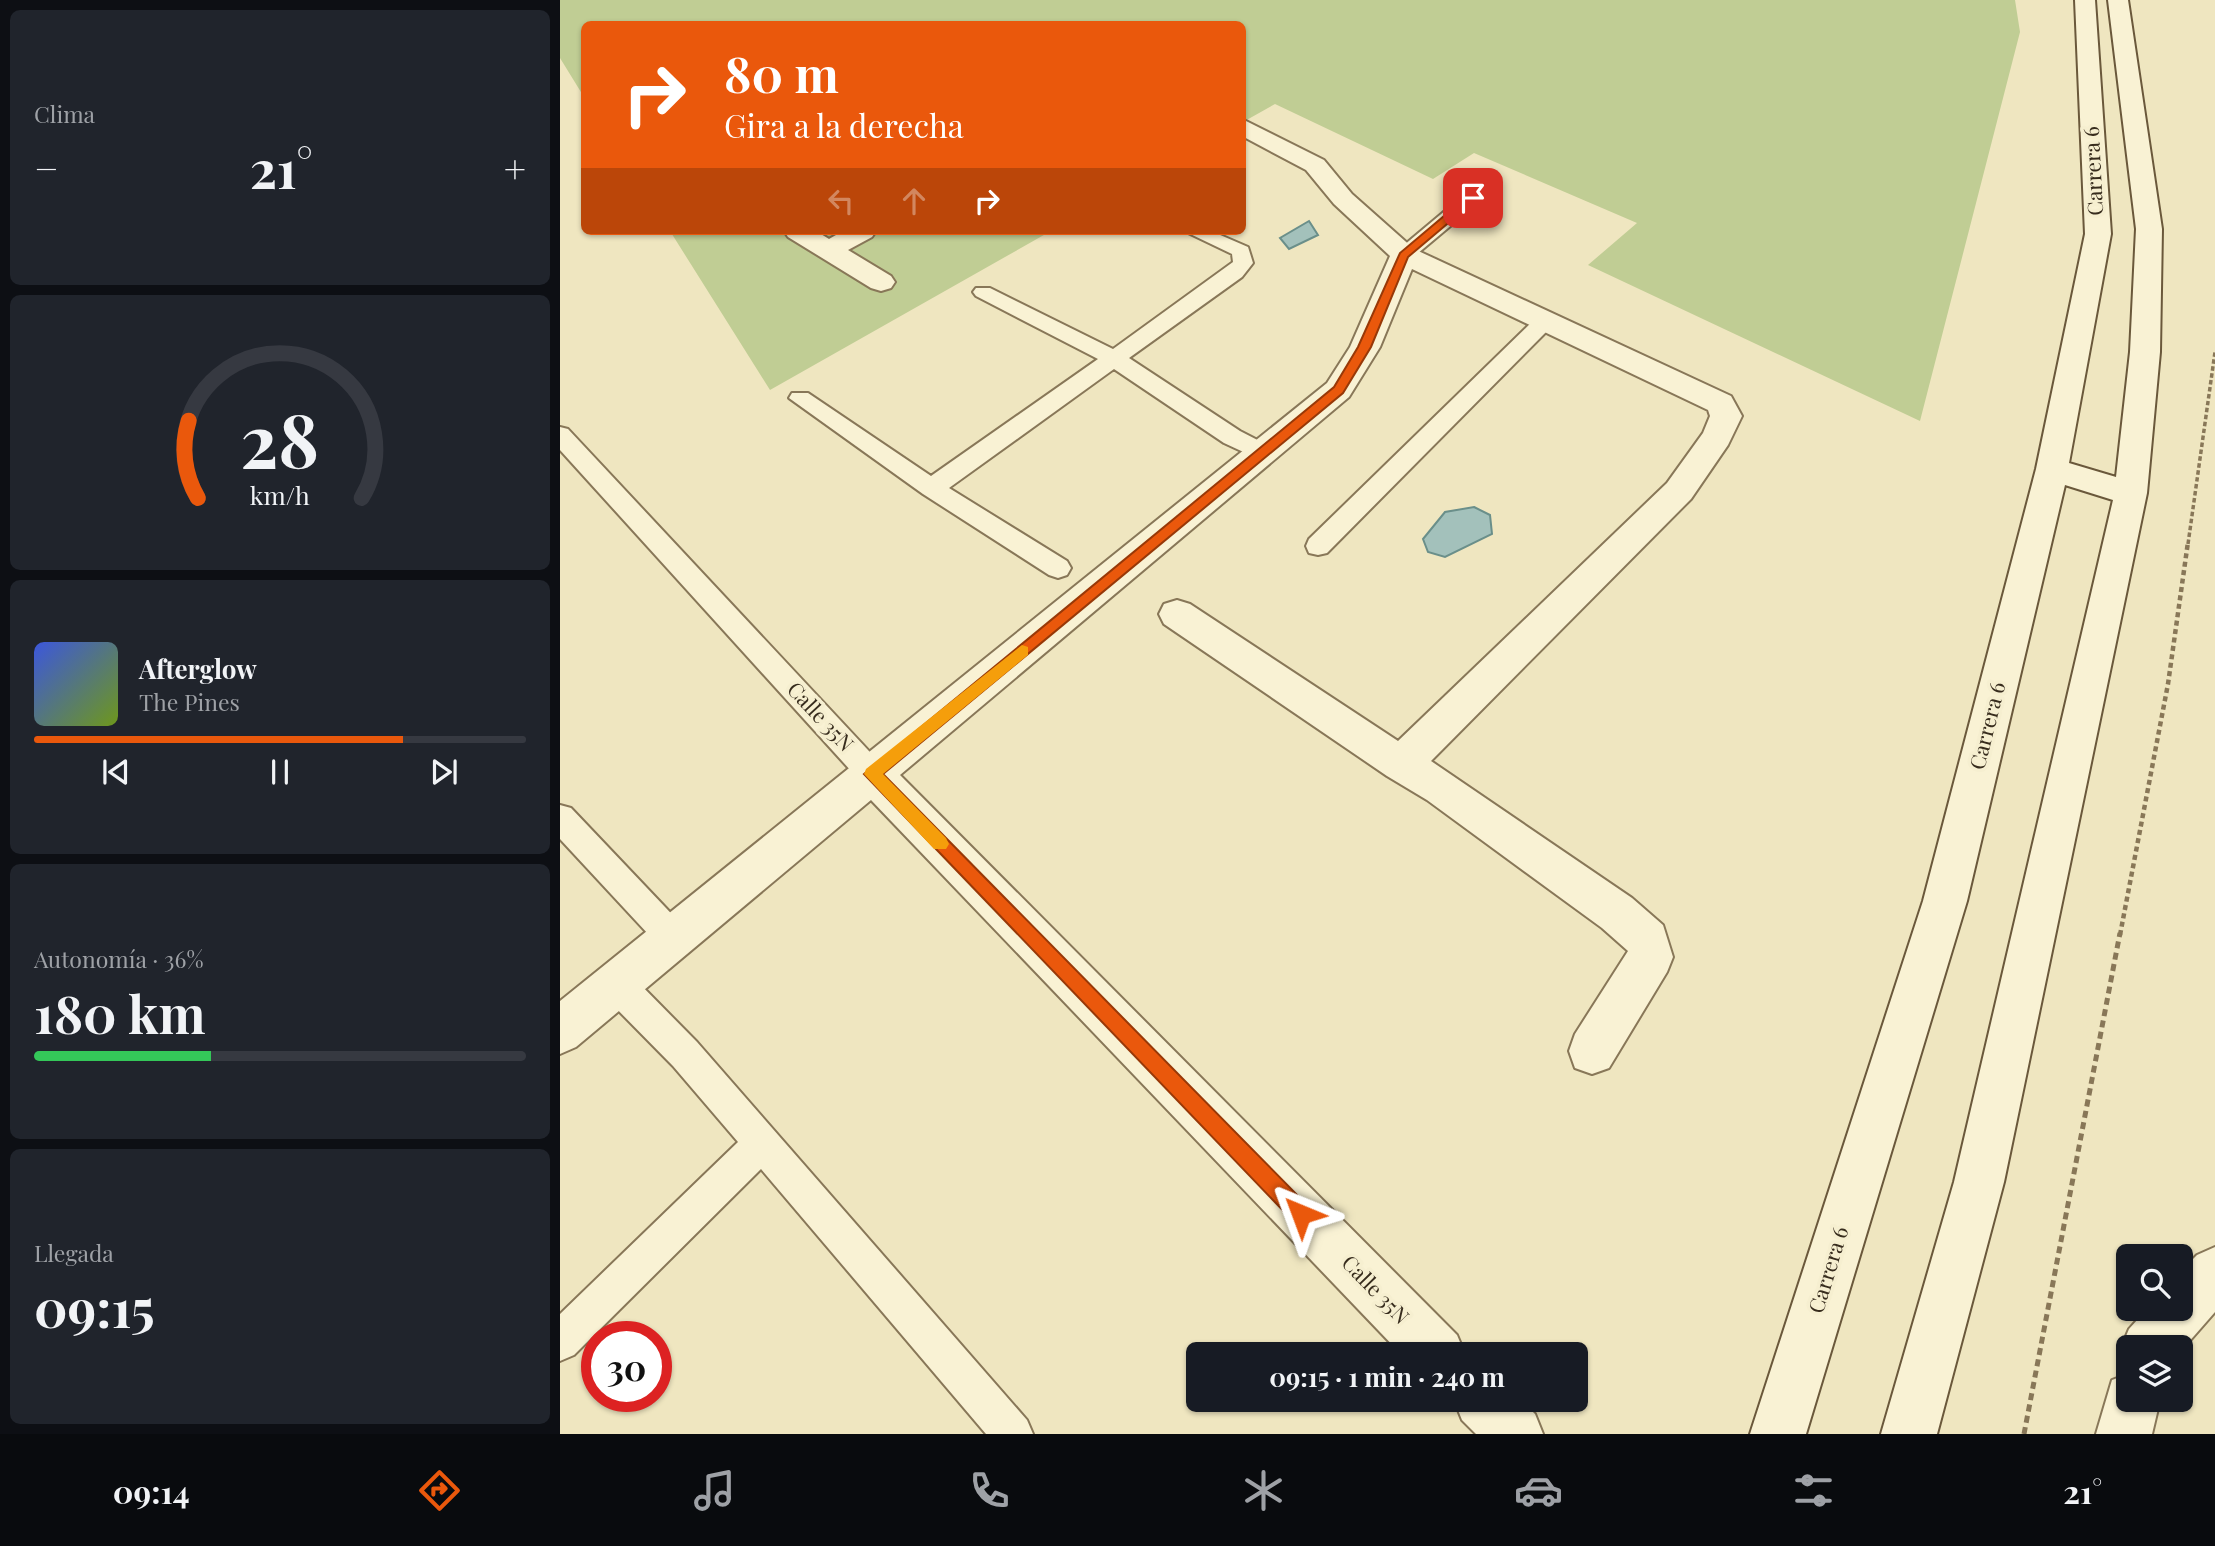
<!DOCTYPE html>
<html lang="es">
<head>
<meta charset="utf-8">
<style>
  :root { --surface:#171b24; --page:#20242c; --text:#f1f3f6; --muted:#9ea1a6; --line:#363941; --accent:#ea580c }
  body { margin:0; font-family:"Playfair Display",serif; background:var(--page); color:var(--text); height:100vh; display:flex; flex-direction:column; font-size:26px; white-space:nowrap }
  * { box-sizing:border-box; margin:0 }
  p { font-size:23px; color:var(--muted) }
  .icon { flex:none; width:38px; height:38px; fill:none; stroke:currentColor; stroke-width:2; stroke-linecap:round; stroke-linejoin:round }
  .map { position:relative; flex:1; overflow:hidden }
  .panel { display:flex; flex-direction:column; gap:10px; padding:10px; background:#0d0f14; width:560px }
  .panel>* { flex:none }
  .guide { position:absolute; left:21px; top:21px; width:665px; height:214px; border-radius:10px; box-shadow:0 2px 5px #0004; background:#ea580c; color:#fff; overflow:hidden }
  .controls { position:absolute; left:1556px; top:1244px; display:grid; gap:14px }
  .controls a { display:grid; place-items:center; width:77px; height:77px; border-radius:10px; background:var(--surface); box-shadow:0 2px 5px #0004; font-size:35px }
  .speed { position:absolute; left:21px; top:1321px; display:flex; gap:14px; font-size:35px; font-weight:700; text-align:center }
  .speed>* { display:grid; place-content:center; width:91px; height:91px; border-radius:50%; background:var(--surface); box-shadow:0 2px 5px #0004; line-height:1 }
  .speed .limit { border:10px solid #d22; background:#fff; color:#111 }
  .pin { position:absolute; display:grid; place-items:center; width:60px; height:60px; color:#fff; margin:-30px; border-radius:14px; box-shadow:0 4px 10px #0006 }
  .me { position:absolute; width:77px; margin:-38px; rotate:316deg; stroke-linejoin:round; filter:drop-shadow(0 0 5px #0008) }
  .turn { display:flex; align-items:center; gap:24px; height:147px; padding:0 28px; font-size:32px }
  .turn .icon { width:91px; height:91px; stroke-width:2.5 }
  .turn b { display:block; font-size:49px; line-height:60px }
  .lanes { display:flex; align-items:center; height:66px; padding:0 28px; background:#0003; justify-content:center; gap:35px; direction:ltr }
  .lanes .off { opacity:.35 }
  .big { font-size:52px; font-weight:700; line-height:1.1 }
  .panel .card { flex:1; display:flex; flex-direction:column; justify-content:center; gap:10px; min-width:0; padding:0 24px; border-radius:10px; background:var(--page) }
  .panel .dial { align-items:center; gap:0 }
  .dial svg { height:182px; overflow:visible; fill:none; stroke:var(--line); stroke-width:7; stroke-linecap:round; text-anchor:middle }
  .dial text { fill:var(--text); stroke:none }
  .song { display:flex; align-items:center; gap:21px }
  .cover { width:84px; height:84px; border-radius:10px; background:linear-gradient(135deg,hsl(230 70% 55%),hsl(80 70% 35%)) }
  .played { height:7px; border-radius:4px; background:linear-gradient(90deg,var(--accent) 75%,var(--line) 75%) }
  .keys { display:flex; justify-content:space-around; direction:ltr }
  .heat { display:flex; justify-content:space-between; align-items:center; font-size:38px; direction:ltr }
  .charge { height:10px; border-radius:5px; background:linear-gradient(90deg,#34c759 36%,var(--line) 0) }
  .trip { position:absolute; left:626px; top:1342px; width:402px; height:70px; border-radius:10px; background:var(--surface); box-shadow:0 2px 5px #0004; font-weight:700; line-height:70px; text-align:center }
  .tabs { display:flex; height:112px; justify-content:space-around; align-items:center; background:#090b0e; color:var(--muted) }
  .tabs .icon { width:49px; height:49px }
  .tabs .active { color:var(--accent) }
  .tabs b { font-size:32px; color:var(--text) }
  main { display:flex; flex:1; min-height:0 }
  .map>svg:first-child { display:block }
  .green { fill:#c0cd94 }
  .water { fill:#a3c1bb; stroke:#6a8f8a; stroke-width:2 }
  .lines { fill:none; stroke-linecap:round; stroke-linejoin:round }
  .service-casing { stroke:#887758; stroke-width:4 }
  .minor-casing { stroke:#887758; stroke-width:4 }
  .secondary-casing { stroke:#6a583b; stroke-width:4 }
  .path-far2 { stroke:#887758; stroke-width:3.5; stroke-dasharray:4.5 2.5; stroke-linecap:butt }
  .path-far1 { stroke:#887758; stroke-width:4.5; stroke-dasharray:5 3.5; stroke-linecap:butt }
  .path { stroke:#887758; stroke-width:5; stroke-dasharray:7 4.5; stroke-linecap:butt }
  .service { fill:#f9f2d4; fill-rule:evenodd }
  .minor { fill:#f9f2d4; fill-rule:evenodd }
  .secondary { fill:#f9f2d4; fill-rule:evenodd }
  .route { fill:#ea580c; stroke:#983908; stroke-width:2 }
  .slow { fill:#f59e0b }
  .labels { text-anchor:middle; stroke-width:7; stroke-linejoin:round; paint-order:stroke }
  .street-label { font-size:21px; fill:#372c1d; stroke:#f6efd0 }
</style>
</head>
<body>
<main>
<section class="panel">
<div class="card"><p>Clima</p>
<div class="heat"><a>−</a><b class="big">21°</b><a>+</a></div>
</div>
<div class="card dial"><svg viewBox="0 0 100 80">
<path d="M14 69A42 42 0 1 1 86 69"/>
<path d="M14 69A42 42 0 0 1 10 35" stroke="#ea580c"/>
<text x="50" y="56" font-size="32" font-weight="700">28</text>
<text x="50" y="72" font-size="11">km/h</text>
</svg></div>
<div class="card">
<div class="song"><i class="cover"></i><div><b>Afterglow</b><p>The Pines</p></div></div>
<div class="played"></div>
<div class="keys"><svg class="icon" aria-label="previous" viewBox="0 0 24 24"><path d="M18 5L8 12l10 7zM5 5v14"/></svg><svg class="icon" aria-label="pause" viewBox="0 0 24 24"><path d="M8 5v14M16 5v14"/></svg><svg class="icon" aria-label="next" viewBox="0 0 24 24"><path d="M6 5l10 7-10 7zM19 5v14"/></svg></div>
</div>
<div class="card"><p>Autonomía · 36%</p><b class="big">180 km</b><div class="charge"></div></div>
<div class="card"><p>Llegada</p><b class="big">09:15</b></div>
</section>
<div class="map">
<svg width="1655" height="1434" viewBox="0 0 1655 1434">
  <rect width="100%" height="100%" fill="#efe6c0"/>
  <!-- green -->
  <path class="green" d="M0 0H1455L1460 32 1360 421 1028 265 1077 223 914 153 873 179 715 104 683 122 682 24H24V97L0 58Z
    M110 231H491L210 390Z"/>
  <!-- water -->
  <path class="water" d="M749 221 758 235 729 249 720 238Z
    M914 507 930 515 932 534 885 557 868 552 863 539 885 512Z"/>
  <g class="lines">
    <defs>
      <path id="service" d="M930 177 937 179 939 183 937 187 851 259H837L834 255 837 251 923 179Z
        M624 231H651L688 247 693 263 682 277 569 358 680 431 713 448 717 454 713 460 705 462 664 443 554 369 389 488 507 561 511 568 507 575 498 578 489 575 363 494 229 398 232 393H248L371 476 538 359 416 296 413 292 416 288H430L553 349 673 262 672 254Z
        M984 315 991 317 994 322 991 327 767 553 758 555 749 553 746 546 749 539 977 317Z
        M0 427 8 429 322 765 327 774 322 783 312 787 302 783 0 450Z
        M0 805 11 808 124 927 129 938 124 949 113 953 102 949 0 839Z
        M57 969 69 973 137 1042 467 1420 473 1434H426L201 1169 14 1355 0 1361V1314L178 1142 113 1066 45 997 41 985 45 973Z"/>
      <path id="minor" d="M682 119 764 160 792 194 854 249 1171 396 1182 416 1168 445 1131 499 871 761 1072 898 1103 925 1113 957 1107 972 1049 1068 1032 1074 1015 1068 1009 1051 1015 1034 1068 951 1042 928 867 800 827 776 604 624 599 614 604 604 617 600 630 604 838 741 1107 483 1143 433 1150 416 1148 410 852 269 820 347 789 397 340 775 897 1335 905 1354H841L311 800 16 1047 0 1054V1001L767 383 790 347 830 256 774 204 746 170 682 136Z
        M224 231H256L269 239 283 231H316L312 237 288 250 331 276 335 282 331 288 321 291 311 288 228 237Z
        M1655 1247V1312L1620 1352V1348H1568V1365L1561 1348 1569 1329 1587 1309H1620V1272L1637 1255Z
        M1568 1374V1400H1600L1592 1434H1536L1552 1380Z
        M894 1400H961L975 1414 983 1434H916L902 1420Z"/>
      <path id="secondary" d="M1515 0H1535L1551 234 1509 463 1556 477 1570 352 1576 229 1548 0H1568L1602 229 1600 352 1587 493 1444 1182 1377 1434H1321L1394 1182 1553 500 1505 485 1407 901 1246 1434H1190L1363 901 1476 469 1525 234Z"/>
    </defs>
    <!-- service casing -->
    <use href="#service" class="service-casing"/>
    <!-- minor casing -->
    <use href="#minor" class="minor-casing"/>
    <!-- secondary casing -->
    <use href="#secondary" class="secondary-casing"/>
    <!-- path-far2 -->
    <path class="path-far2" d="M1628 544 1655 352"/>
    <!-- path-far1 -->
    <path class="path-far1" d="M1560 935 1608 684 1628 542"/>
    <!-- path -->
    <path class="path" d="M1464 1434 1560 933"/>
    <!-- service -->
    <use href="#service" class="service"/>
    <!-- minor -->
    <use href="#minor" class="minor"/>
    <!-- secondary -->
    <use href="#secondary" class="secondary"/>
  </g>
  <!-- route -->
  <path class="route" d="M909 195 918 198 848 257 811 347 783 393 323 774 749 1207 752 1214 749 1222 741 1225 734 1222 304 774 774 387 798 347 840 253Z"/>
  <!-- slow -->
  <path class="slow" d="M462 645 468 647V655L323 774 386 838 389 844 386 849H374L304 774 306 769Z"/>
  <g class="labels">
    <!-- street labels -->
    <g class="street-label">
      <text transform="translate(1534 171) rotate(-93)" y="7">Carrera 6</text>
      <text transform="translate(260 717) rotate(47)" y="7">Calle 35N</text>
      <text transform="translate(1428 726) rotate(-76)" y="7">Carrera 6</text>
      <text transform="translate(1269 1270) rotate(-73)" y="7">Carrera 6</text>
      <text transform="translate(815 1290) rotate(46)" y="7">Calle 35N</text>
    </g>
  </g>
</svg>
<div class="controls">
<a><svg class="icon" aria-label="search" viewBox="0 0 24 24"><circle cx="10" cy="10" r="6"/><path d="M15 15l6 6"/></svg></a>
<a><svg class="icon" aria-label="layers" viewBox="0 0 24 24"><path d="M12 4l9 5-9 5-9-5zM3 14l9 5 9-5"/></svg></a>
</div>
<div class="speed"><div class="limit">30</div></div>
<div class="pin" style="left:913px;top:198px;background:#d93025"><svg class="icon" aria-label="arrive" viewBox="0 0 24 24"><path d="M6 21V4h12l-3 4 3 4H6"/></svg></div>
<svg class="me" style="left:741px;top:1214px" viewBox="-20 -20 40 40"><path d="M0-17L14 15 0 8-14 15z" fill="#ea580c" stroke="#fff" stroke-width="4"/></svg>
<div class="trip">09:15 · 1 min · 240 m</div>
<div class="guide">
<div class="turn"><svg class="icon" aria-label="right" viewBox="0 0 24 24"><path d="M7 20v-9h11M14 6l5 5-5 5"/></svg><div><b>80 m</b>Gira a la derecha</div></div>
<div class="lanes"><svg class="icon off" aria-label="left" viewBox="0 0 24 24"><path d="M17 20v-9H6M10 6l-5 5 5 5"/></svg><svg class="icon off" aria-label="ahead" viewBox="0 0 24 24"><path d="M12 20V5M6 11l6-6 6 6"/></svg><svg class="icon" aria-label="right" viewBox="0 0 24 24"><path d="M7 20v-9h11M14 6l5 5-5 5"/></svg></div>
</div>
</div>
</main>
<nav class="tabs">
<b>09:14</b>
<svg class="icon active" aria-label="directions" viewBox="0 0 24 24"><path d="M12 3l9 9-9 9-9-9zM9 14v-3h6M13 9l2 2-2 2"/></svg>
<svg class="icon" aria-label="music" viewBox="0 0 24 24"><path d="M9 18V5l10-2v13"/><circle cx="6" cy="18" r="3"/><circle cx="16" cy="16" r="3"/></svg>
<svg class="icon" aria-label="phone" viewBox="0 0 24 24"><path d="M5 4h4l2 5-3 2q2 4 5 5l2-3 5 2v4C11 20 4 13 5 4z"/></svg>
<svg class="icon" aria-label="climate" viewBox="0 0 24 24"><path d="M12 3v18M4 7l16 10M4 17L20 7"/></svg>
<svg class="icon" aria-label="car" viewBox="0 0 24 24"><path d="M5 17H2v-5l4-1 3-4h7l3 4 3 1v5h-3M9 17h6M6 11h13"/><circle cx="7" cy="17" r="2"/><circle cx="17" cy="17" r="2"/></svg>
<svg class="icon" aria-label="filters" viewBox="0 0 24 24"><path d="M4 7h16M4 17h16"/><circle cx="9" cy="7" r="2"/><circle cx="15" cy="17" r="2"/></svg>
<b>21°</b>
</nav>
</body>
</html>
